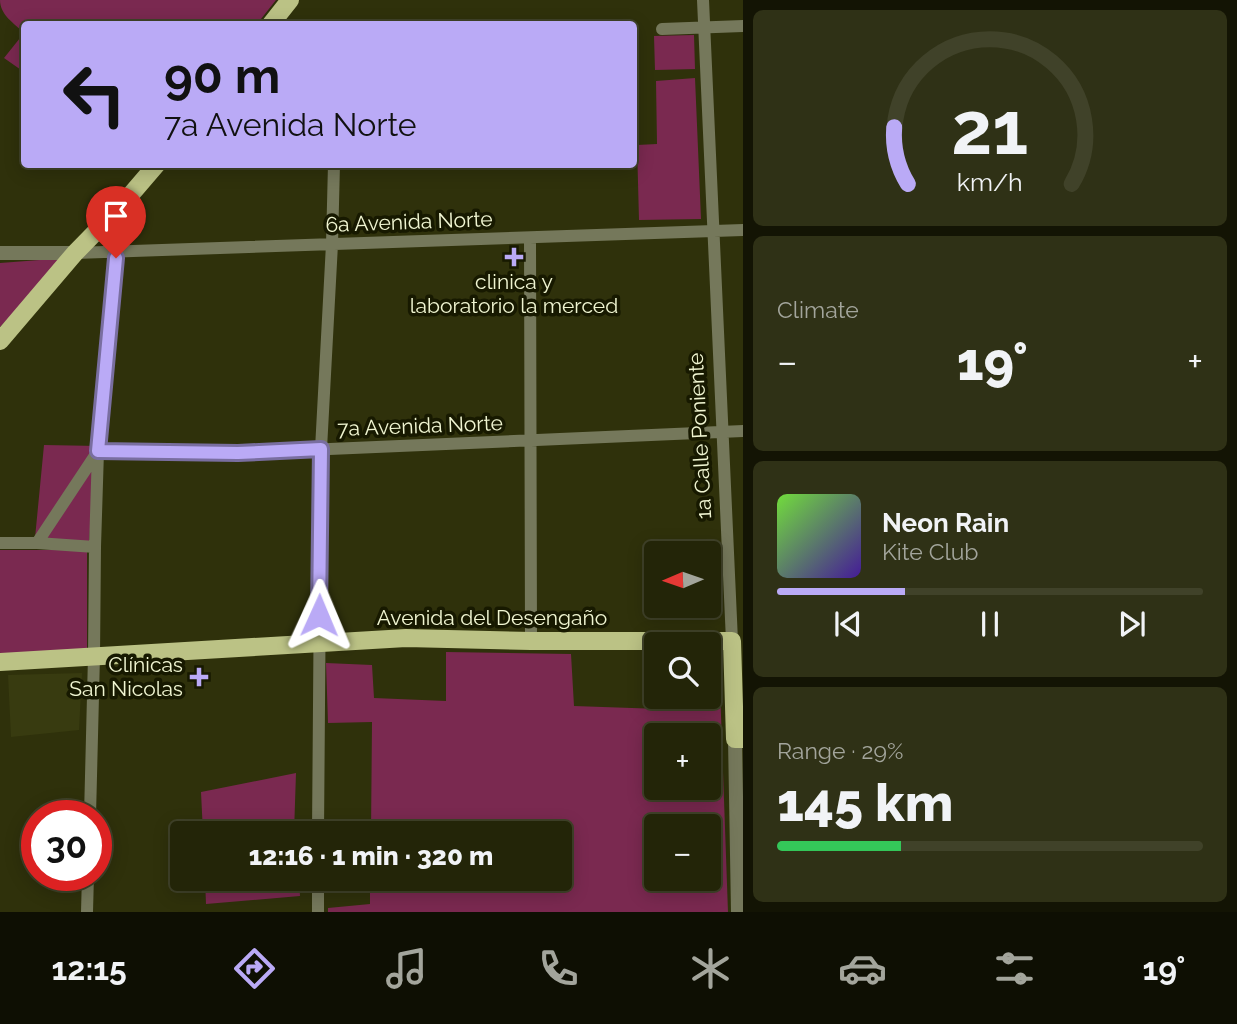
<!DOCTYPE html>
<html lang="en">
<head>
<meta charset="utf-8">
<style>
  :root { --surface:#232508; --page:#2f3116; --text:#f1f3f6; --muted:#a3a59c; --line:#404229; --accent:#baaaf6 }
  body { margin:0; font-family:Raleway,sans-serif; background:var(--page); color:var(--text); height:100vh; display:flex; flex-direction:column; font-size:26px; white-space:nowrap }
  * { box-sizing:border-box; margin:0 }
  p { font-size:23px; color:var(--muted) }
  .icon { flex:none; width:38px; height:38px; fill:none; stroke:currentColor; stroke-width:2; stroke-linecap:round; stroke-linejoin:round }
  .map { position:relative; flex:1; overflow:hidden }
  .details { display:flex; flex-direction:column; gap:10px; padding:10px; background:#131404; width:494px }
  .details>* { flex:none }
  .banner { position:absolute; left:21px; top:21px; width:616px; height:147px; border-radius:7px; box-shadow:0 4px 18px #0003,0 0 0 2px var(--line); background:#baaaf6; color:#111; overflow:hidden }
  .needle { width:46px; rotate:268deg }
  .fabs { position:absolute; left:644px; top:541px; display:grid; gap:14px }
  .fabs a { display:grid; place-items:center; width:77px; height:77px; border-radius:7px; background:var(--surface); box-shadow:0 4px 18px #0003,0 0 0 2px var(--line); font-size:35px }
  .speed { position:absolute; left:21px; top:800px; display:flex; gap:14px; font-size:35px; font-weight:700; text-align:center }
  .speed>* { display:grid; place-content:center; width:91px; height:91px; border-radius:50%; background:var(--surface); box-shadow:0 4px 18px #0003,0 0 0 2px var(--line); line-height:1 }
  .speed .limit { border:10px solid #d22; background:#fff; color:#111 }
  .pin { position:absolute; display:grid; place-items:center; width:60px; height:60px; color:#fff; margin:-72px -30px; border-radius:50% 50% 50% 0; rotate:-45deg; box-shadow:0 0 7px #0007 }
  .pin .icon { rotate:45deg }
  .me { position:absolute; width:77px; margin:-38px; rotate:1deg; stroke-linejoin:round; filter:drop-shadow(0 0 5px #0008) }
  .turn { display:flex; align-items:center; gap:24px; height:147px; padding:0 28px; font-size:32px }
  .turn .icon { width:91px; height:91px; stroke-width:2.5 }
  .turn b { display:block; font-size:49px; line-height:60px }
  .big { font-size:52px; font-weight:800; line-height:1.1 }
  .details .card { flex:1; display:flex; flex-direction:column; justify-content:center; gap:10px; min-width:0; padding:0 24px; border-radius:10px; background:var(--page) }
  .details .dial { align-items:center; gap:0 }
  .dial svg { height:182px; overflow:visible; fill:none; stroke:var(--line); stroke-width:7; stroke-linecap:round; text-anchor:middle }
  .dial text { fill:var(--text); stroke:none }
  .song { display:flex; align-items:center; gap:21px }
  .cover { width:84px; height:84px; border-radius:10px; background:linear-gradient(135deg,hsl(100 70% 55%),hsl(260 70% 35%)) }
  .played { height:7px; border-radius:4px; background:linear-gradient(90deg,var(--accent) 30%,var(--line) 30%) }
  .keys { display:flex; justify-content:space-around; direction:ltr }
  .heat { display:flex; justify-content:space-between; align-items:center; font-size:38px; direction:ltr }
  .charge { height:10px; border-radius:5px; background:linear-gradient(90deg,#34c759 29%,var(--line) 0) }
  .trip { position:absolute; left:170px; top:821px; width:402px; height:70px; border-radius:7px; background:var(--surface); box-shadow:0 4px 18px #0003,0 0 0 2px var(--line); font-weight:800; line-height:70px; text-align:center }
  .dock { display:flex; height:112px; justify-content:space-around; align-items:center; background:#0e0f03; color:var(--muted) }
  .dock .icon { width:49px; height:49px }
  .dock .active { color:var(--accent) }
  .dock b { font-size:32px; color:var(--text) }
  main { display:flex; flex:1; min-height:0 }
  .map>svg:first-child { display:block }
  .built { fill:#383b10 }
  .green { fill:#7a2950; fill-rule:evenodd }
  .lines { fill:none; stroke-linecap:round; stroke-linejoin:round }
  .minor { stroke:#75785b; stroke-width:12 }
  .tertiary { stroke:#75785b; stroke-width:14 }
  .primary { stroke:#bbc285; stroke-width:18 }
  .route-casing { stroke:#796ea0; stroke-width:18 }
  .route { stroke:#baaaf6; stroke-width:12 }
  .poi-dot { fill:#baaaf6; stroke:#171900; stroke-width:2.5 }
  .labels { text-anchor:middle; stroke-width:7; stroke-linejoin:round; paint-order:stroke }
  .street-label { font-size:21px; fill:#f0f5d1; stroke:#171900 }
  .poi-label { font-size:21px; fill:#f0f5d1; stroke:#171900 }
</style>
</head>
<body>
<main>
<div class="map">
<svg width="744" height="912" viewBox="0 0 744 912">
  <rect width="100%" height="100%" fill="#2f310b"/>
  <!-- built -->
  <path class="built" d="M82 673 79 730 11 737 8 675Z"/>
  <!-- green -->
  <path class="green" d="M0 0H276L257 24H88L83 21 80 24H24V72L4 58 24 33C14 23 0 15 0 0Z
    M694 35 695 69 655 70 654 36Z
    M695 78 701 219 639 220 637 145 657 144 656 81Z
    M66 258 0 327V263Z
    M44 445 99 446 35 538Z
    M95 463 89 543 44 541Z
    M0 550H87V651L0 657Z
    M446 652 571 654 574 706 661 709 662 697 709 696V659H719L728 912H328V908L370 904V879L560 878V833H371L372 722 328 723 326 663 372 665 374 698 446 701ZM656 735H709V788H656ZM656 826H709V878H656Z
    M296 773 294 833H203L201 792Z
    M205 879H299L300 896 206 904Z"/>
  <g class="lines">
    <!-- minor -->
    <path class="minor" d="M703 0 732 641
      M662 29 744 26
      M530 238 531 641
      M75 253 744 230
      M0 543H37L95 547
      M37 543 98 451 238 453 744 431
      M90 816 94 656 95 547 98 451 121 206
      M318 833 321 449 332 244 334 164
      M87 912 88 875
      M318 912V878"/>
    <!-- tertiary -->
    <path class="tertiary" d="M0 253H75
      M735 739 738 912"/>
    <!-- primary -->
    <path class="primary" d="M271 24 290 0
      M0 341 75 253 121 206 157 164
      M0 662 406 638 531 641H732L735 739H744"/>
  </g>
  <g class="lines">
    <defs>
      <path id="route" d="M116 258 98 451 238 453 321 449 319 615"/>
    </defs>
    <!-- route casing -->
    <use href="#route" class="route-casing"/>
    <!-- route -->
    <use href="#route" class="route"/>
  </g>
  <!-- markers -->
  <g class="poi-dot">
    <path d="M510.5 246.5h7v7h7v7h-7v7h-7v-7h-7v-7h7z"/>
    <path d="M195.5 666.5h7v7h7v7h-7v7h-7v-7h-7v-7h7z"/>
  </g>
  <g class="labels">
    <!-- street labels -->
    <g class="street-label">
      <text transform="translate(409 222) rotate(-2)" y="7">6a Avenida Norte</text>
      <text transform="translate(420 426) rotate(-2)" y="7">7a Avenida Norte</text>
      <text transform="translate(700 436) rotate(-93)" y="7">1a Calle Poniente</text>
      <text x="492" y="625">Avenida del Desengaño</text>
    </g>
    <!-- poi labels -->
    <g class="poi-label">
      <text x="514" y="289">clinica y<tspan x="514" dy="24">laboratorio la merced</tspan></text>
      <text x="183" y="672" text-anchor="end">Clínicas<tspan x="183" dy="24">San Nicolas</tspan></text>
    </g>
  </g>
</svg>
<div class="fabs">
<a><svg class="needle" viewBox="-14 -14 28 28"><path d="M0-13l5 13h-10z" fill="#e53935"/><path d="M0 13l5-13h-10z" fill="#a3a59c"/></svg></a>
<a><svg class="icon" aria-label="search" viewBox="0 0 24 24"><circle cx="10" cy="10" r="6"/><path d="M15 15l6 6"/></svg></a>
<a>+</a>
<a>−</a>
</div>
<div class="speed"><div class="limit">30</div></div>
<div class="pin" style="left:116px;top:258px;background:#d93025"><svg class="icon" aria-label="arrive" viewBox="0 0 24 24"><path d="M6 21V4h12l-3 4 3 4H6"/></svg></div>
<svg class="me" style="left:319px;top:615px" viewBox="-20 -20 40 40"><path d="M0-17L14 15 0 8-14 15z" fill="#baaaf6" stroke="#fff" stroke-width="4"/></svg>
<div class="trip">12:16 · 1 min · 320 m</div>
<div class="banner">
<div class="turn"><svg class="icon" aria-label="left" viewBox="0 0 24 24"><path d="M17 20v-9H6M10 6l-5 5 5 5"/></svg><div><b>90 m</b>7a Avenida Norte</div></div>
</div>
</div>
<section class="details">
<div class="card dial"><svg viewBox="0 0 100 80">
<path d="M14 69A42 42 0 1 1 86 69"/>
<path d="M14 69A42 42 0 0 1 8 44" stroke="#baaaf6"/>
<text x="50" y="56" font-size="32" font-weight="700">21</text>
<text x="50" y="72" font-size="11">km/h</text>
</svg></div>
<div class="card"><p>Climate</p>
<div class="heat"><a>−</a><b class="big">19°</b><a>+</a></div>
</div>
<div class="card">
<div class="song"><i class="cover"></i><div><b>Neon Rain</b><p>Kite Club</p></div></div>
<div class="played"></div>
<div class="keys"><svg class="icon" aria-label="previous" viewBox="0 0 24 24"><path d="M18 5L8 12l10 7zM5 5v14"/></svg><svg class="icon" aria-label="pause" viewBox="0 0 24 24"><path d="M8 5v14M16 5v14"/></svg><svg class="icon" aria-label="next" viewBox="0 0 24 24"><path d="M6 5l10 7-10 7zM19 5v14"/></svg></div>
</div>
<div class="card"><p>Range · 29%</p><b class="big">145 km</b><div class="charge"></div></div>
</section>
</main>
<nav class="dock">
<b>12:15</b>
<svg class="icon active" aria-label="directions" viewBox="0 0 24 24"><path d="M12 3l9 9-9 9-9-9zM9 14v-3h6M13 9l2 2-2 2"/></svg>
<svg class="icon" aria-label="music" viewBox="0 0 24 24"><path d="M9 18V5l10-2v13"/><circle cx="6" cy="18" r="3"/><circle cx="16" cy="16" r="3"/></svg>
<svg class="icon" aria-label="phone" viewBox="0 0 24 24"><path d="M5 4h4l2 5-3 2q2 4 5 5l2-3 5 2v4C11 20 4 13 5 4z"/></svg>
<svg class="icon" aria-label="climate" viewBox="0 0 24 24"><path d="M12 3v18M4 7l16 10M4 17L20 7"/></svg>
<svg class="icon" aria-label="car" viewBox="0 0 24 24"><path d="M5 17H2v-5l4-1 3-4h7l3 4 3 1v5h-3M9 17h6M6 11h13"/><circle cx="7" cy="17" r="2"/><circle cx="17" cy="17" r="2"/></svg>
<svg class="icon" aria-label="filters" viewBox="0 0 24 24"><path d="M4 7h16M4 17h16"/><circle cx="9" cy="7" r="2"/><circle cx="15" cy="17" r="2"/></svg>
<b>19°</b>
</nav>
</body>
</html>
